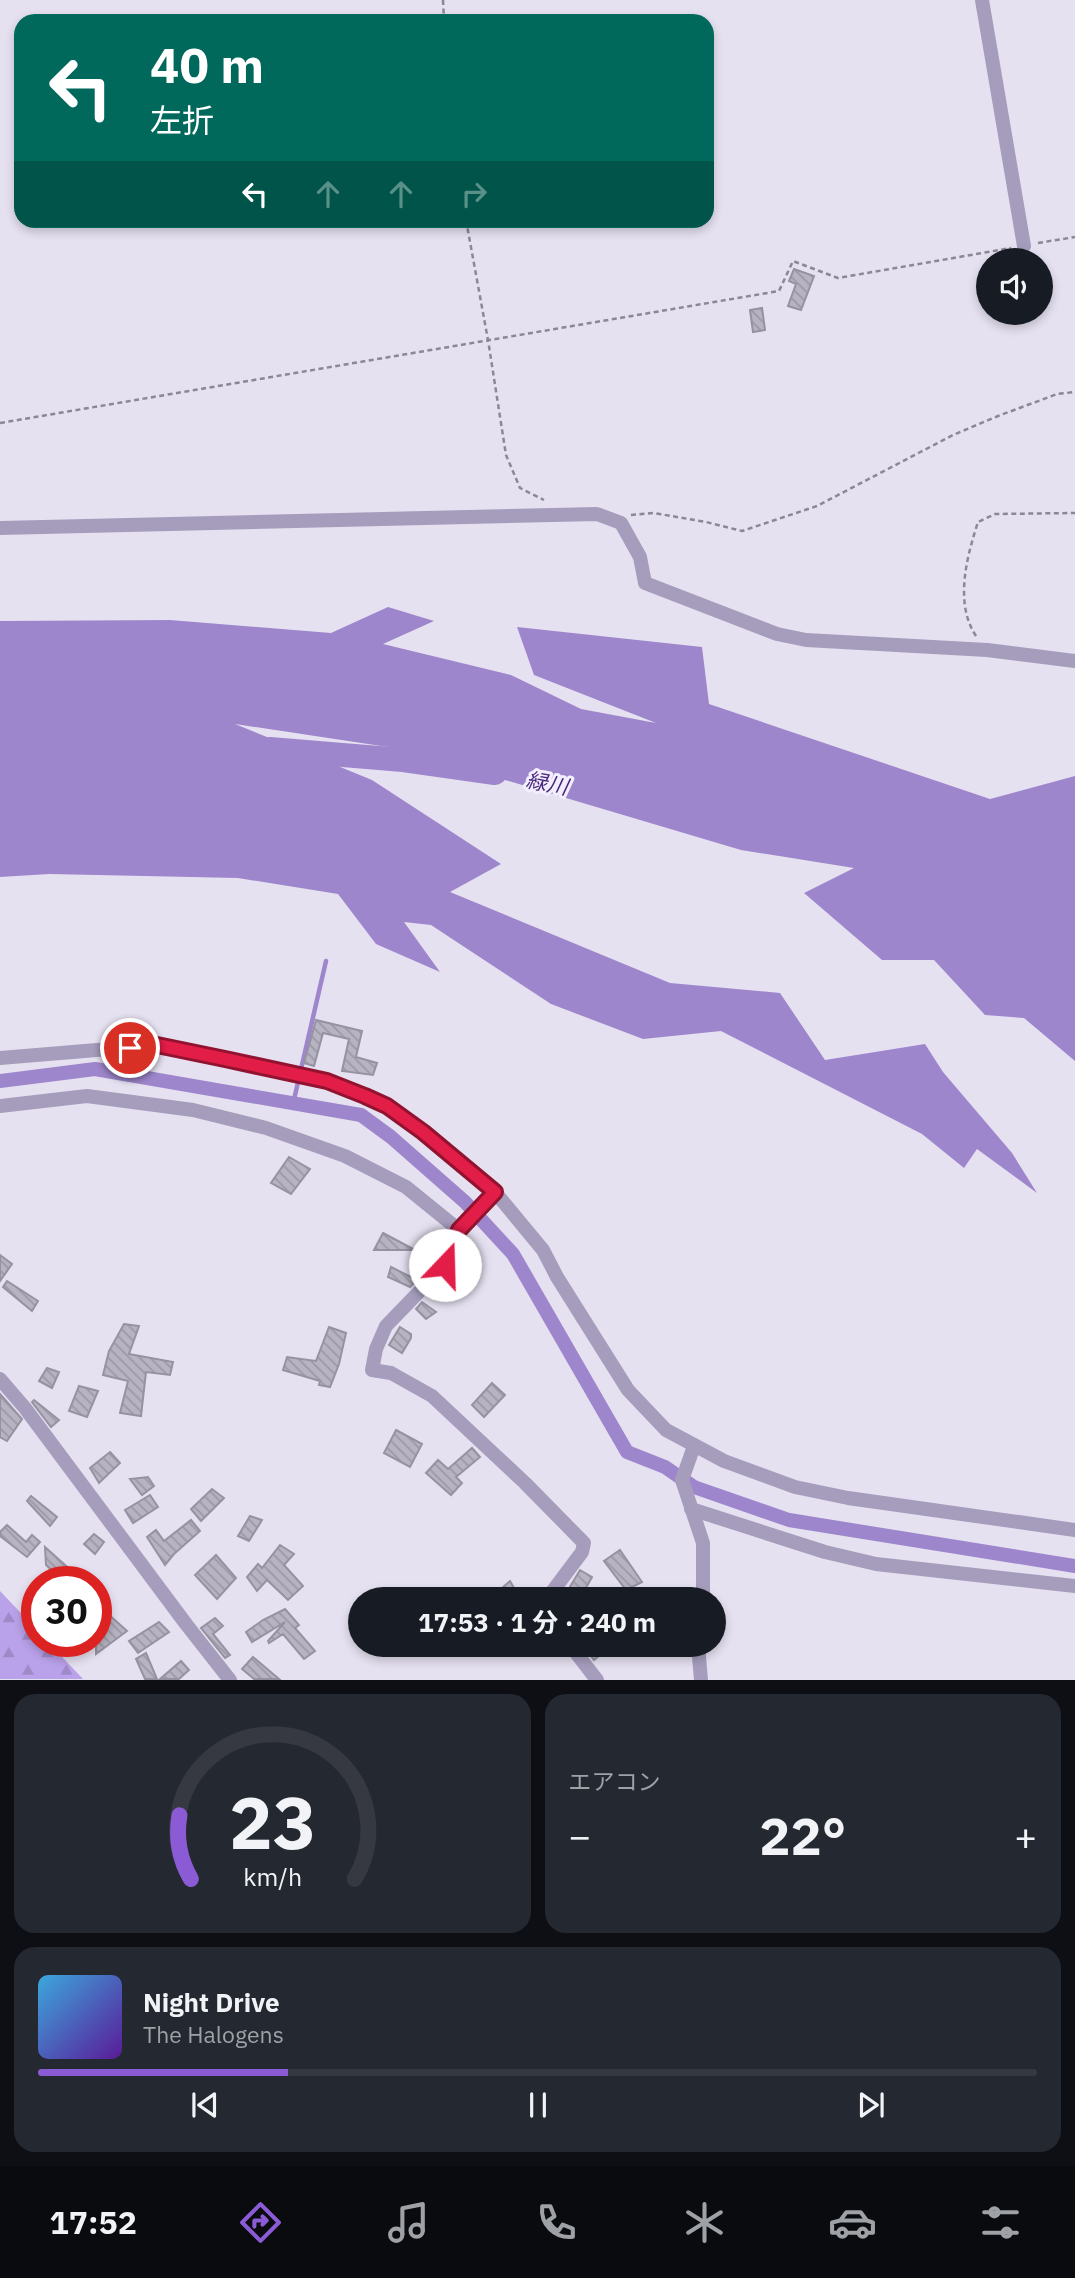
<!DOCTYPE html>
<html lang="ja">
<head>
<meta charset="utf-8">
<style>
  :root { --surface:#171b24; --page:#242831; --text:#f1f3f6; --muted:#9ea1a6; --line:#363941; --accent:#8b5bd5 }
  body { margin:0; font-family:"IBM Plex Sans","Noto Sans JP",sans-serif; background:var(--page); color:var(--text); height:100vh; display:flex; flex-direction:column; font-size:26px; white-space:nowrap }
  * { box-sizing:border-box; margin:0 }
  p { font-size:23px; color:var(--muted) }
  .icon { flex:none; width:38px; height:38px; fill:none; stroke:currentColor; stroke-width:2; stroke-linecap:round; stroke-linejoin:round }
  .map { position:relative; height:1680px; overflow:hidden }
  .panel { display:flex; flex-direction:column; gap:14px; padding:14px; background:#0d0f14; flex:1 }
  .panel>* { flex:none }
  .hud { position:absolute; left:14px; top:14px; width:700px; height:214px; border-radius:21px; box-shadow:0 4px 10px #0003; background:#00695c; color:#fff; overflow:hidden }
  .tools { position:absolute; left:976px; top:248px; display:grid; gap:14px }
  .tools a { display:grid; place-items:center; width:77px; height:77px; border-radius:50%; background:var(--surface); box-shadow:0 4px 10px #0003; font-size:35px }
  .speed { position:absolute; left:21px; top:1566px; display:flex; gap:14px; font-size:35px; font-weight:700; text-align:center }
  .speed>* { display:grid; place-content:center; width:91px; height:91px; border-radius:50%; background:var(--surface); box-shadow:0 4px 10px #0003; line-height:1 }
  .speed .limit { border:10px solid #d22; background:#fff; color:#111 }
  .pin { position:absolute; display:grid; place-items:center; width:60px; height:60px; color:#fff; margin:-30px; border:4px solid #fff; border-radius:50%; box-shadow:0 2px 7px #0007 }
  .me { position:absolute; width:77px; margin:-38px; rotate:21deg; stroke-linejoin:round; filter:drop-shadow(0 0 5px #0008) }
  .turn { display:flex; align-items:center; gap:24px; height:147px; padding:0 21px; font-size:32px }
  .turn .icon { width:91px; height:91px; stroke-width:2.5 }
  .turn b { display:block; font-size:49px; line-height:60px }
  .lanes { display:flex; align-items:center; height:66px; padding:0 21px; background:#0003; justify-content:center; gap:35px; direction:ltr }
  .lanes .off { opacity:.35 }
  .big { font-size:52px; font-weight:700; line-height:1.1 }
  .panel .card { flex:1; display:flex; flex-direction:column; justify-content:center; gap:10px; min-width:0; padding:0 24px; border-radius:21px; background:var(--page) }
  .panel .dial { align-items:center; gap:0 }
  .dial svg { height:182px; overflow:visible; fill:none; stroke:var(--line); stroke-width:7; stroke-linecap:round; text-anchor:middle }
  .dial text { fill:var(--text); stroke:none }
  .song { display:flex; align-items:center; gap:21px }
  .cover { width:84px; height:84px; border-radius:10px; background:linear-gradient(135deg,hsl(200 70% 55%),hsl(270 70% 35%)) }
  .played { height:7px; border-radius:4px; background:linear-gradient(90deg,var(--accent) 25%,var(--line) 25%) }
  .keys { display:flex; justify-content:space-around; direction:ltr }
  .heat { display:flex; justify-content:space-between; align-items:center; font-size:38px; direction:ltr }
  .panel .tiles { flex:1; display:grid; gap:14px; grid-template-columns:1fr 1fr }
  .card:last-child { grid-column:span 2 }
  .trip { position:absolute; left:348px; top:1587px; width:378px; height:70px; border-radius:35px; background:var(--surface); box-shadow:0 4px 10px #0003; font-weight:700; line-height:70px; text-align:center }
  .tab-bar { display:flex; height:112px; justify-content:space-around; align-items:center; background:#090b0e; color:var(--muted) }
  .tab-bar .icon { width:49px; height:49px }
  .tab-bar .on { color:var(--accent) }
  .tab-bar b { font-size:32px; color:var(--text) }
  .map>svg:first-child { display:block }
  .forest { fill:url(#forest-firs) }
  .water { fill:#9e86cc }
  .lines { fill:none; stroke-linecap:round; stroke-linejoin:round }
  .stream { stroke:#9e86cc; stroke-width:4.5 }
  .canal { stroke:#9e86cc; stroke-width:14 }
  .river { stroke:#9e86cc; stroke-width:24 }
  .building { fill:url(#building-back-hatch); stroke:#9692a1; stroke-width:2 }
  .path { stroke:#8b8793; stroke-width:2.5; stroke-dasharray:5 3.5; stroke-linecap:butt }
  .street { stroke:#a69dbd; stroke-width:14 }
  .route-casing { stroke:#92132f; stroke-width:18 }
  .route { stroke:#e11d48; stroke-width:12 }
  .labels { text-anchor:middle; stroke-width:6; stroke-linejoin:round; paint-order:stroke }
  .water-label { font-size:21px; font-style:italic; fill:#4a277a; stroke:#f3eefe }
</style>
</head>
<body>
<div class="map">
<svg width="1075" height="1680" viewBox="0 0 1075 1680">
  <defs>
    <pattern id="forest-firs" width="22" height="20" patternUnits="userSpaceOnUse" patternTransform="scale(1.75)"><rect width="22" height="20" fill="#baa2ea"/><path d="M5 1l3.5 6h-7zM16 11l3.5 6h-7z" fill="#9f8ac8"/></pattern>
    <pattern id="building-back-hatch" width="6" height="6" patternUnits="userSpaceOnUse" patternTransform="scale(1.75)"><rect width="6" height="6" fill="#b7b3c2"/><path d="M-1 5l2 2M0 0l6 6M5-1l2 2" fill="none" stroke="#9c99a6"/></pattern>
  </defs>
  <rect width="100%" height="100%" fill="#e6e1f1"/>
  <!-- forest -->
  <path class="forest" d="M0 1591 37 1630V1642H48L83 1679H0Z"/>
  <!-- water -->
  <path class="water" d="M388 607 434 621 383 644 511 675 581 709 656 723 534 675 517 627 702 647 709 704 990 799 1075 776V1061L1024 1018 985 1015 934 960H882L804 893 854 868 741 850 401 749 235 724 372 780 501 864 450 892 670 983 780 993 825 1060 925 1044 943 1072 1012 1153 1037 1193 977 1149 964 1168 922 1134 721 1031 643 1039 551 1004 431 925 404 922 440 972 376 944 338 894 238 878 49 874 0 877V621L170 620 331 633Z"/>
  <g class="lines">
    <!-- stream -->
    <path class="stream" d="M293 1104 326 961"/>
    <!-- canal -->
    <path class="canal" d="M0 1081 95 1069 361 1115 391 1137 465 1202 513 1254 627 1452 665 1467 694 1487 789 1520 1075 1566"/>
    <!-- river -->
    <path class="river" d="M270 749 403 760 495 773"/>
  </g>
  <!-- building -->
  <path class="building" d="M794 269 814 276 801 310 788 306 796 284 789 281Z
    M762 308 765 330 753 332 750 310Z
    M316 1020 362 1031 356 1057 377 1063 373 1075 342 1071 349 1039 323 1033 314 1066 304 1063Z
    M289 1157 310 1169 291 1194 271 1183Z
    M383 1233 415 1250H374Z
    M0 1255 12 1264 0 1281Z
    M391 1267 417 1280 410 1287 388 1277Z
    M7 1281 38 1301 32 1311 3 1287Z
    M422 1302 436 1312 426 1319 416 1309Z
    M124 1324 139 1326 129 1354 173 1362 170 1375 146 1372 141 1416 120 1413 128 1381 103 1375 109 1351Z
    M329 1327 346 1333 339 1364 330 1387 319 1385 320 1381 283 1370 287 1357 316 1361Z
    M400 1327 411 1334V1338L402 1353 389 1345Z
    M47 1368 59 1372 52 1388 39 1381Z
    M492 1383 505 1395 484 1417 472 1405Z
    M79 1386 98 1391 87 1417 69 1411Z
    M0 1394 22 1419 7 1441 0 1437Z
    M34 1400 59 1420 51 1427 32 1402Z
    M396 1430 422 1444 410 1467 384 1453Z
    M472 1448 480 1457 456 1477 462 1483 451 1495 426 1473 438 1460 448 1469Z
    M110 1452 120 1463 99 1483 90 1468Z
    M148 1477 154 1486 142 1495 130 1479Z
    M212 1489 224 1498 201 1521 191 1509Z
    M150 1495 158 1507 133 1523 125 1510Z
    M31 1496 57 1517 50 1526 27 1501Z
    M250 1516 262 1520 249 1541 238 1536Z
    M191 1520 200 1531 174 1554 165 1565 147 1537 156 1530 164 1541Z
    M7 1525 26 1542 32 1535 40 1542 27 1557 0 1536V1532Z
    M94 1534 104 1542 95 1554 84 1544Z
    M280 1545 294 1554 284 1565 303 1586 288 1600 267 1580 257 1591 247 1577 258 1564 262 1568Z
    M45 1547 73 1572 65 1582 46 1565Z
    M620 1550 642 1582 626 1590 604 1561Z
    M216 1555 236 1578 217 1599 195 1575Z
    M580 1570 592 1577 579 1600H562Z
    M510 1581 521 1600H488Z
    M285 1609 299 1625 295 1628 315 1651 304 1659 283 1634 269 1643 268 1641 285 1622 252 1642 246 1632 263 1620Z
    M107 1613 127 1631 96 1654V1623Z
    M215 1618 223 1626 213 1634 230 1655 225 1658 201 1628Z
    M159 1622 169 1632 138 1653 129 1641Z
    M592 1645H612L594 1660 586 1650Z
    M146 1653 157 1679H145L136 1659Z
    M253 1657 279 1679H254L242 1669Z
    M181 1661 189 1670 179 1679H160Z"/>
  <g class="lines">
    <!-- path -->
    <path class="path" d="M443 0 444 21
      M466 220 488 340 506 455 520 488 544 500
      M1038 243 1075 237
      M0 423 779 291 793 261 838 278 1011 248
      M631 515 654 513 706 522 742 531 817 506 953 435 998 416 1057 394 1075 392
      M976 636C954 603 967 556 978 522L995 514 1075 513"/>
    <!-- street -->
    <path class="street" d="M982 0 1024 246
      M0 528 597 514 621 523 640 557 645 583 777 634 806 640 987 650 1075 661
      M0 1058 157 1045 327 1081 365 1096 387 1106 423 1132 495 1192 543 1250 557 1277 628 1390 666 1430 724 1461 795 1487 848 1498 1075 1530
      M0 1106 87 1096 193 1110 266 1128 345 1156 406 1187 459 1230
      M495 1192 459 1230 445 1265 386 1326 376 1349 372 1370 391 1373 432 1396 525 1483 584 1543 582 1552 546 1600
      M0 1379 25 1408 186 1624 230 1680
      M694 1446 682 1480 703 1543V1600
      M691 1509 825 1552 876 1564 1075 1586
      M570 1645 597 1680
      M698 1645 701 1680"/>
  </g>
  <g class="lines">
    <defs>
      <path id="route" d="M130 1048 157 1045 225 1059 327 1081 365 1096 387 1106 423 1132 495 1192 459 1230 445 1265"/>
    </defs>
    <!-- route casing -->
    <use href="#route" class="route-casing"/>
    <!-- route -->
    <use href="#route" class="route"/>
  </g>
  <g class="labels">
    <!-- water labels -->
    <g class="water-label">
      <text transform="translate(547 784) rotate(11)" y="7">緑川</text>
    </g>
  </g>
</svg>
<div class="tools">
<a><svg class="icon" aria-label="sound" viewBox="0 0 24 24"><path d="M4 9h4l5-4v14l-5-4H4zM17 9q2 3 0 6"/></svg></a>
</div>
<div class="speed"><div class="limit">30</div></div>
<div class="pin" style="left:130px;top:1048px;background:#d93025"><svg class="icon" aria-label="arrive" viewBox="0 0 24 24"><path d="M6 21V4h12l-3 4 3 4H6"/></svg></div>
<svg class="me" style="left:445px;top:1265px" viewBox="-20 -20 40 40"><circle r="19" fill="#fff"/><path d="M0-13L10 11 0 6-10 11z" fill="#e11d48"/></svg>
<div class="trip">17:53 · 1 分 · 240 m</div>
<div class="hud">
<div class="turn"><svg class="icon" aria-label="left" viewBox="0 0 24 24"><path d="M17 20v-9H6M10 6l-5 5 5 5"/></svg><div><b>40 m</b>左折</div></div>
<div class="lanes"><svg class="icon" aria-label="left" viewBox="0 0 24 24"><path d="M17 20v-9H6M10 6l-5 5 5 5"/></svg><svg class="icon off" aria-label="ahead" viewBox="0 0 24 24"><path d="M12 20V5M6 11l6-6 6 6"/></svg><svg class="icon off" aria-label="ahead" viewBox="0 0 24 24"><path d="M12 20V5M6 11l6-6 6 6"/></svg><svg class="icon off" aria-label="right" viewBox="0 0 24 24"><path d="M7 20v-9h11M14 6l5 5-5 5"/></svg></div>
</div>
</div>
<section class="panel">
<div class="tiles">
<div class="card dial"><svg viewBox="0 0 100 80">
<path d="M14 69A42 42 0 1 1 86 69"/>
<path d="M14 69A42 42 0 0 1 9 41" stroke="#8b5bd5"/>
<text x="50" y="56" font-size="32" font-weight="700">23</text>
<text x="50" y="72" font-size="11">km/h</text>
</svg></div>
<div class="card"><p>エアコン</p>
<div class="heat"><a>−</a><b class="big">22°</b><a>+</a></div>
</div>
<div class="card">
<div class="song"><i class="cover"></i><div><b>Night Drive</b><p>The Halogens</p></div></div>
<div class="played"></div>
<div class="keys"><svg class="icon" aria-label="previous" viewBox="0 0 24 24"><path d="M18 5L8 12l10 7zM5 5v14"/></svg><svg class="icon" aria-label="pause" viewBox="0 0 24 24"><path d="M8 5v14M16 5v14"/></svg><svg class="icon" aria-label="next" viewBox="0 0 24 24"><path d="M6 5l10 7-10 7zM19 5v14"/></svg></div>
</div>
</div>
</section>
<nav class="tab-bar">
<b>17:52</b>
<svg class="icon on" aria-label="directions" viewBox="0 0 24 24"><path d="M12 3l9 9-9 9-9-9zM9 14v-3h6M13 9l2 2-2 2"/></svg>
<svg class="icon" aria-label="music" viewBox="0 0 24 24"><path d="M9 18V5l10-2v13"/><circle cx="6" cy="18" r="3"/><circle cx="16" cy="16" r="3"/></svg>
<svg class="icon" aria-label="phone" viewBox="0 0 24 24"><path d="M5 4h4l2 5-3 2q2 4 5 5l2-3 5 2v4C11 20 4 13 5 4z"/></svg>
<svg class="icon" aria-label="climate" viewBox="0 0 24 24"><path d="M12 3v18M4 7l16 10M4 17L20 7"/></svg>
<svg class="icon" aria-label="car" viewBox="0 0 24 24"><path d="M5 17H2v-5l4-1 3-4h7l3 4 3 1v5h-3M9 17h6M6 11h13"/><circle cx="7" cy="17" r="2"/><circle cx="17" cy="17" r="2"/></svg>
<svg class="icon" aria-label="filters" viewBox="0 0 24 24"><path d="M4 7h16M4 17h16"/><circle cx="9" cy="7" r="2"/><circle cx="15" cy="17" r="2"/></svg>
</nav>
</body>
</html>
